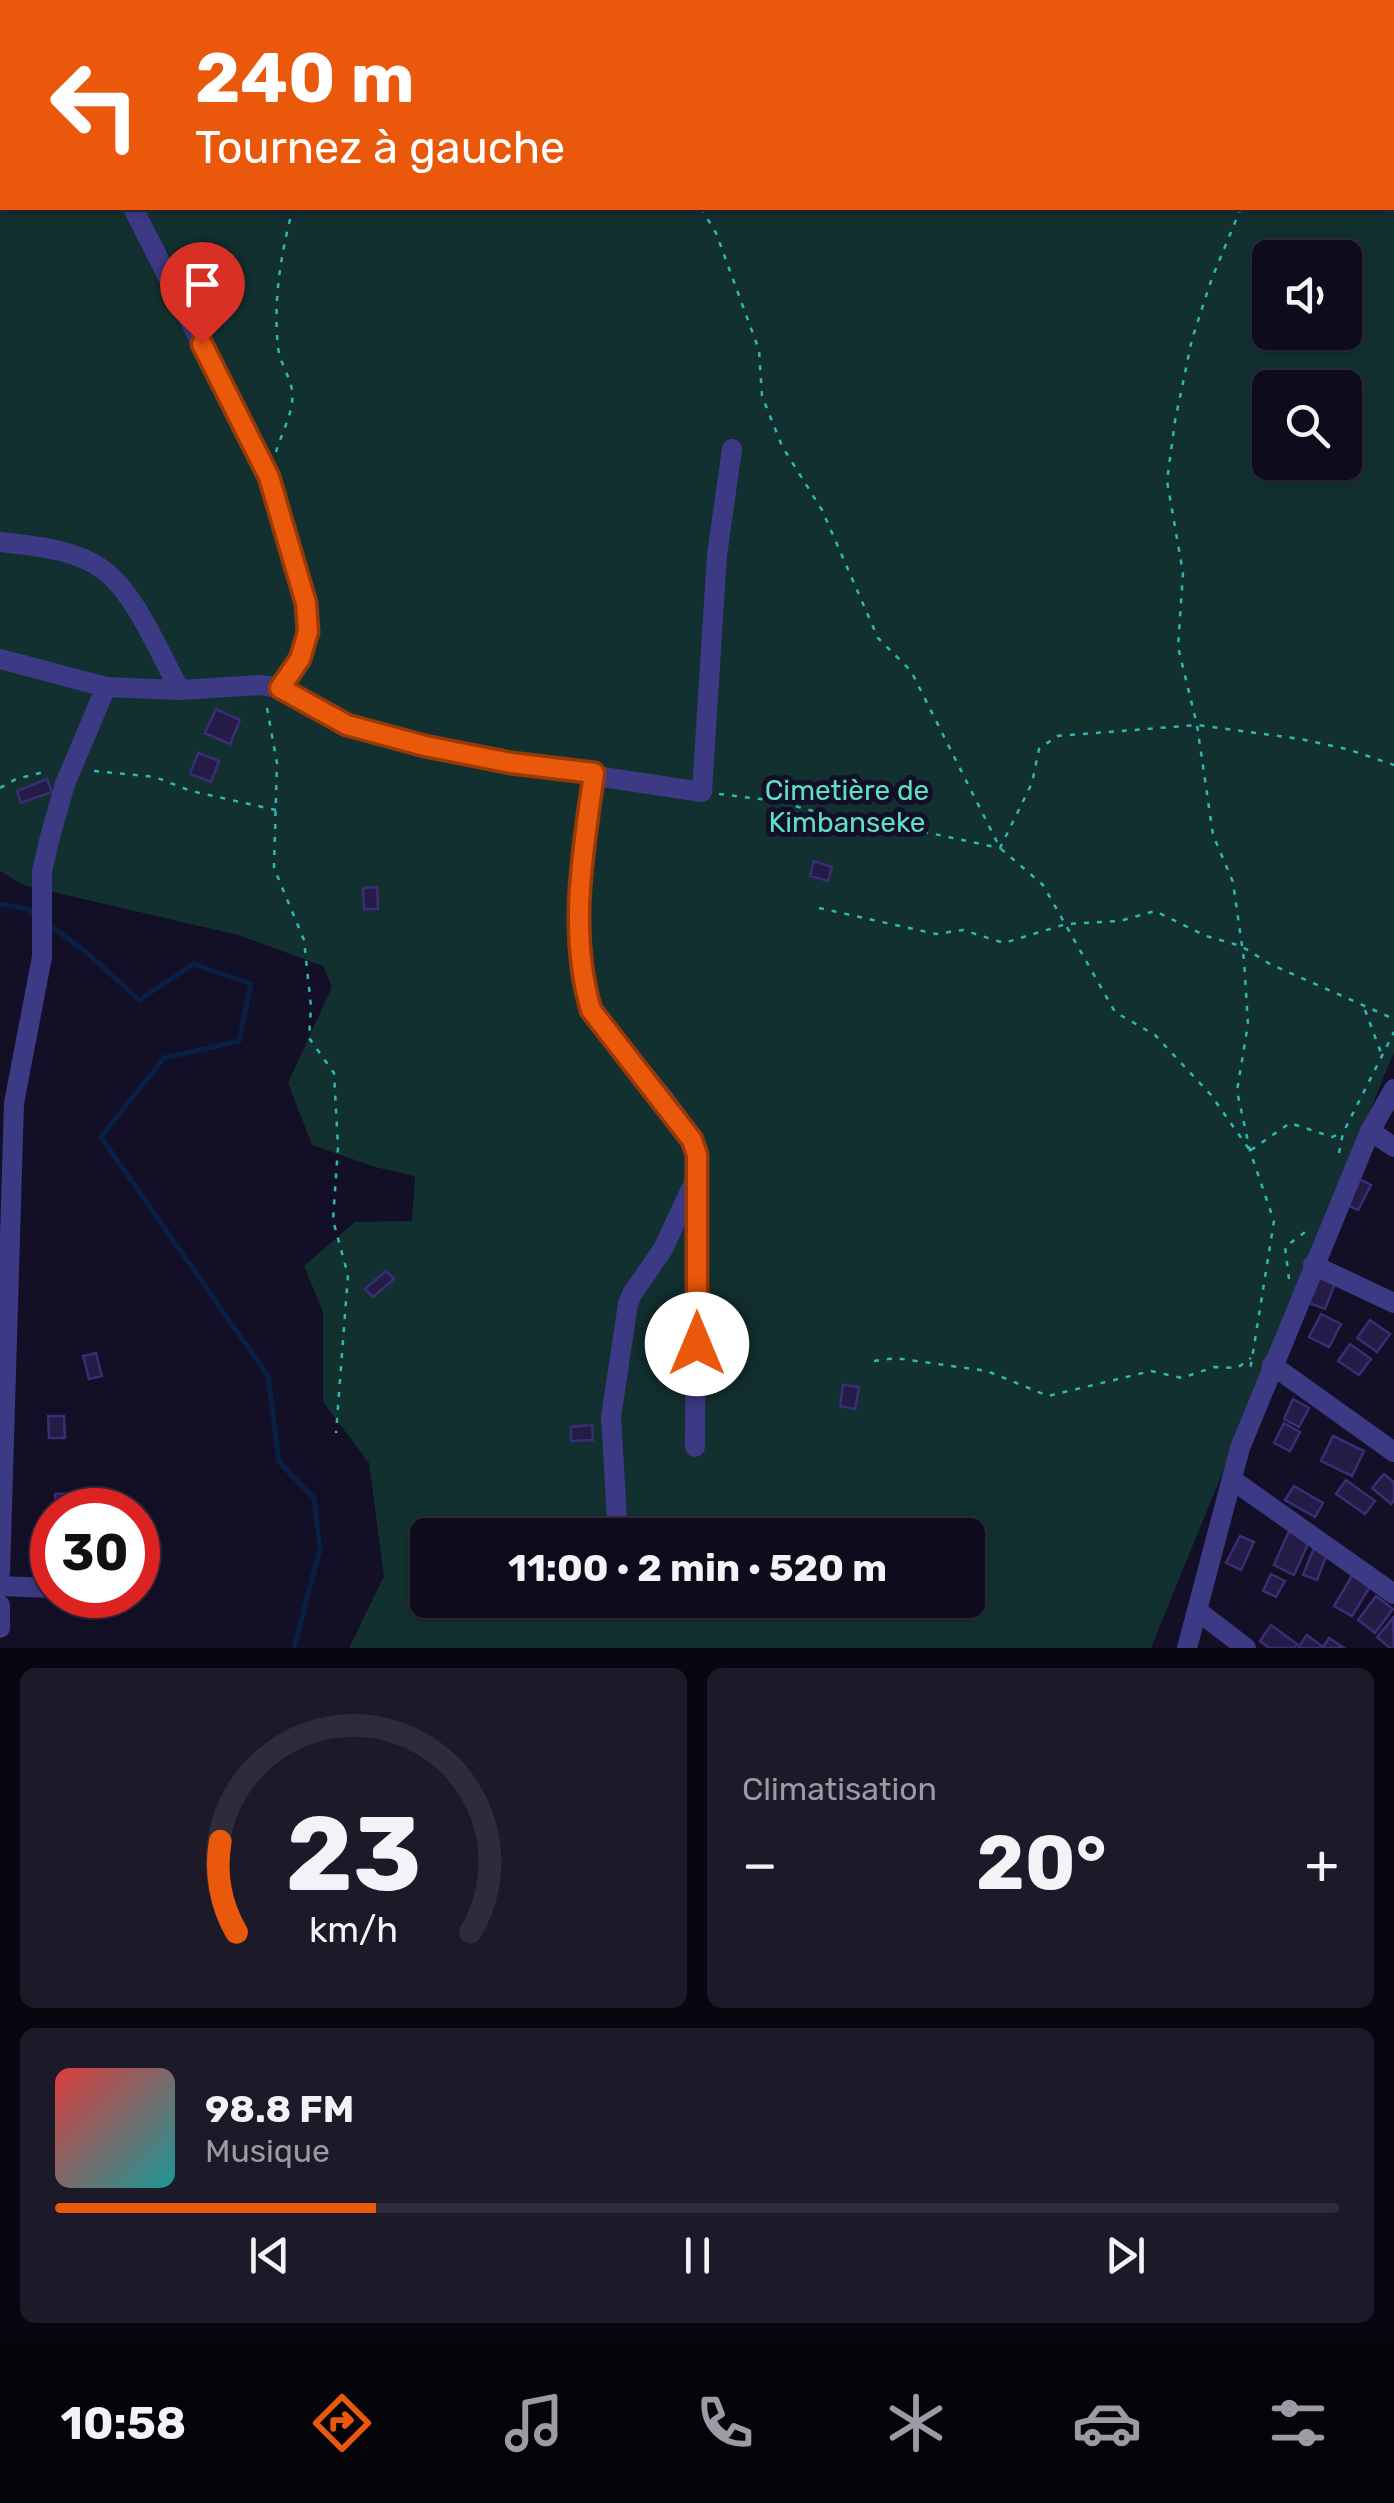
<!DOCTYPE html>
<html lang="fr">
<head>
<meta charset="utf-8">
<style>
  :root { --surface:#0e0b1c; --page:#1c1929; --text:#f1f3f6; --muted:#9b9ba3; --line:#2e2b3b; --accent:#ea580c }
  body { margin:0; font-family:Rubik,sans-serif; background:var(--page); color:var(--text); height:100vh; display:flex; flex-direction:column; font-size:38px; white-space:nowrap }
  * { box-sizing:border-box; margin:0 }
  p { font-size:32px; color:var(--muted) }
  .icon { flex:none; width:55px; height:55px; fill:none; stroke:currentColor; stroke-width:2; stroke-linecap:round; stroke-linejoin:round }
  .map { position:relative; height:1648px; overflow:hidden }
  .drawer { display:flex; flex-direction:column; gap:20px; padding:20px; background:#08060f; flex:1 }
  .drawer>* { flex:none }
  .hud { position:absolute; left:0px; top:0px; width:1395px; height:210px; box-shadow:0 2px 8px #0004,0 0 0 2px var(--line); background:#ea580c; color:#fff; overflow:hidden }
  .controls { position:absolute; left:1252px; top:240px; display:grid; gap:20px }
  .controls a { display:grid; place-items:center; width:110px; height:110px; border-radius:15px; background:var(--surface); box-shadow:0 2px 8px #0004,0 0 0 2px var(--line); font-size:50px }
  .speed { position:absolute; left:30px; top:1488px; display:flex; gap:20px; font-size:50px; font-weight:700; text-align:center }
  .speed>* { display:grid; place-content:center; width:130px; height:130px; border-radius:50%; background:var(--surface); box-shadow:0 2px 8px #0004,0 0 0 2px var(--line); line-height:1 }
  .speed .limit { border:15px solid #d22; background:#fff; color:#111 }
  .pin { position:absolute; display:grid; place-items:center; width:85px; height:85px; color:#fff; margin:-102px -42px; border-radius:50% 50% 50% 0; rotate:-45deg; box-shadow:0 0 10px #0007 }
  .pin .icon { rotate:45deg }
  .me { position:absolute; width:110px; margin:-55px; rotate:0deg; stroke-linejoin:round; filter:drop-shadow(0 0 8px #0008) }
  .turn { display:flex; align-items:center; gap:35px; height:210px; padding:0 30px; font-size:45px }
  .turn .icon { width:130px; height:130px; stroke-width:2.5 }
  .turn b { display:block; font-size:70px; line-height:85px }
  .big { font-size:75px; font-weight:700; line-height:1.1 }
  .drawer .tile { flex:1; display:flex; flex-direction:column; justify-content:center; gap:15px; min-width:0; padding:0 35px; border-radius:15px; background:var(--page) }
  .drawer .dial { align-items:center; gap:0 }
  .dial svg { height:260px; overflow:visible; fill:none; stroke:var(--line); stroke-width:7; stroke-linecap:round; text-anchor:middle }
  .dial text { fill:var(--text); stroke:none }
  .song { display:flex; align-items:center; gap:30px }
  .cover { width:120px; height:120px; border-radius:15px; background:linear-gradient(135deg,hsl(0 70% 55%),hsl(180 70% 35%)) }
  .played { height:10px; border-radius:5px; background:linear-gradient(90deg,var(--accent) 25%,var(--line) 25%) }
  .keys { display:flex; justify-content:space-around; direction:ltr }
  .heat { display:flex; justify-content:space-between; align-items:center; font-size:55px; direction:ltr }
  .drawer .tiles { flex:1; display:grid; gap:20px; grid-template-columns:1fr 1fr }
  .tile:last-child { grid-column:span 2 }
  .trip { position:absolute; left:410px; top:1518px; width:575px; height:100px; border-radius:15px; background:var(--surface); box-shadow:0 2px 8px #0004,0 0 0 2px var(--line); font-weight:700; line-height:100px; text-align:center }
  .dock { display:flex; height:160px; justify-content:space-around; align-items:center; background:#06040b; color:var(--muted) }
  .dock .icon { width:70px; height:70px }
  .dock .selected { color:var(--accent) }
  .dock b { font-size:45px; color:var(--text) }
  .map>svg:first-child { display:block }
  .green { fill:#12302f; fill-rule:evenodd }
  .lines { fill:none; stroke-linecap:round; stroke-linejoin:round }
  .stream { stroke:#0a1f44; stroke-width:5 }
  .building { fill:#241b47; stroke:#3b2d73; stroke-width:2.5 }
  .path { stroke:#2fb8b0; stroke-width:2.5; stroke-dasharray:5 8; stroke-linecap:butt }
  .minor { stroke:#3d3a85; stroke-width:20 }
  .route-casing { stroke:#983908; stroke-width:25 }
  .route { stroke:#ea580c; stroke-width:18 }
  .labels { text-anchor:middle; stroke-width:10; stroke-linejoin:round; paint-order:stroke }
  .park-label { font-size:28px; fill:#5fe0c0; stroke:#130f26 }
</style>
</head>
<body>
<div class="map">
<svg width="1394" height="1648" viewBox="0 0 1394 1648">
  <rect width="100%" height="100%" fill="#130f26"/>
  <!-- green -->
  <path class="green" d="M0 0H1394V1052L1151 1648H349L384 1576 369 1463 323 1402V1312L304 1266 355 1222 412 1221 415 1176 375 1167 312 1145 288 1083 332 987 323 966 238 935 23 885 0 871ZM2 2H1392V208H2ZM1270 258H1345V332H1270ZM1270 388H1345V462H1270ZM428 1535H968V1600H428Z"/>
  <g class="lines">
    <!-- stream -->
    <path class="stream" d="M0 904 28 909 35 915
      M48 924 85 951 139 1000 194 964 251 984 239 1041 164 1058 101 1137 268 1376 279 1462 314 1498 320 1549 294 1648"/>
  </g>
  <!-- building -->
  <path class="building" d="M216 709 240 720 230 744 205 733Z
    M198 753 219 761 211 782 190 774Z
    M47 779 52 792 21 803 17 791Z
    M814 861 832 867 828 881 810 876Z
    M377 887 378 909H364L363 888Z
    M1355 1177 1371 1185 1358 1210 1342 1203Z
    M386 1271 394 1279 373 1297 365 1289Z
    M1321 1275 1336 1281 1325 1309 1309 1303Z
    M1321 1314 1341 1324 1329 1347 1309 1337Z
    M1370 1320 1390 1334 1377 1352 1357 1338Z
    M1350 1344 1371 1359 1359 1375 1338 1361Z
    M96 1353 102 1376 89 1379 83 1356Z
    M843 1385 859 1387 855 1409 840 1406Z
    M1293 1399 1309 1408 1299 1427 1284 1419Z
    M48 1416H64L65 1438H49Z
    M1284 1423 1300 1432 1290 1451 1274 1443Z
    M592 1425 593 1440 571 1441V1427Z
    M1333 1436 1364 1451 1352 1476 1321 1461Z
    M1384 1474 1394 1482V1500L1391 1504 1372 1488Z
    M1346 1480 1375 1501 1365 1514 1336 1494Z
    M1294 1486 1323 1503 1315 1517 1285 1500Z
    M78 1493 79 1510H56L55 1494Z
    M1290 1529 1310 1539 1294 1575 1274 1565Z
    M1240 1536 1254 1542 1241 1570 1226 1563Z
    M1314 1548 1327 1554 1317 1580 1303 1575Z
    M1271 1574 1285 1581 1276 1597 1263 1591Z
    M1353 1574 1371 1585 1352 1616 1334 1606Z
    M1376 1596 1393 1609 1375 1633 1358 1620Z
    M1393 1618 1394 1648H1390L1377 1637Z
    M1271 1625 1297 1644 1294 1648H1269L1260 1641Z
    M1307 1635 1323 1647 1329 1638 1344 1648H1298Z"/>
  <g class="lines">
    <!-- path -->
    <path class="path" d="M386 2 387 0
      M1313 2 1315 0
      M1392 164 1394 165
      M701 208 716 233 759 350 762 396 782 446 822 510 878 638 911 671 1000 848 1043 885 1115 1012 1155 1035 1211 1095 1249 1149
      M1241 208 1212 278 1192 339 1175 421 1167 481 1183 573 1178 647 1197 725 1213 835 1233 882 1244 960 1248 1024 1237 1091 1250 1151 1274 1221 1250 1371
      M276 452C281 434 295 410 292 391 291 378 280 364 278 347 273 301 281 252 293 208
      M267 708 277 763 274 868 304 940 311 1007 309 1038 334 1073 338 1147 333 1220 348 1275 336 1433
      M94 771 155 777 191 791 276 810
      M0 788 16 779 48 771
      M719 794 776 801 847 820 887 824 1000 848 1032 783 1039 749 1057 736 1197 725 1300 739 1347 749 1394 765
      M819 908 936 934 963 930 1004 943 1066 924 1120 921 1155 911 1206 936 1241 946 1270 964 1394 1019
      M1365 1010 1383 1058
      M1251 1150 1290 1123 1332 1137 1342 1133
      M1339 1153 1343 1133 1394 1032
      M1289 1279 1285 1247 1309 1229
      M874 1361 895 1358 987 1371 1048 1396 1151 1371 1182 1378 1214 1367 1237 1368 1251 1358"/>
    <!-- minor -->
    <path class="minor" d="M85 0V2
      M133 208 269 477 306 603 308 632 300 659 280 688
      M0 542C34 546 77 549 105 571 137 596 160 655 180 690
      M0 659 106 687 180 690 260 685 280 688 347 725 425 746 511 763 702 792 717 555 732 449
      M594 773C587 830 561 967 594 1014 624 1057 682 1107 697 1155L695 1447
      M1370 1131 1394 1147
      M1313 1265 1394 1303
      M1272 1365 1394 1452
      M1234 1481 1394 1594
      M618 1535 611 1417 628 1304 632 1294 663 1249 696 1178
      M0 1573 14 1103 42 957V871L50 837 65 784 106 687
      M0 1586 52 1588
      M619 1600V1605
      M0 1605V1628
      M1199 1612 1246 1648
      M1187 1648 1240 1448 1370 1131 1394 1089"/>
  </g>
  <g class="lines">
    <defs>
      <path id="route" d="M202 344 269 477 306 603 308 632 300 659 280 688 347 725 425 746 511 763 594 773C583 852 568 931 591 1010L692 1140 697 1155V1344"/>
    </defs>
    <!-- route casing -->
    <use href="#route" class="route-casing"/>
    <!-- route -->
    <use href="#route" class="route"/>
  </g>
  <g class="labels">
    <!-- park labels -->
    <g class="park-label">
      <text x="847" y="800">Cimetière de<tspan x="847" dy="32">Kimbanseke</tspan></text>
    </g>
  </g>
</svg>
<div class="controls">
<a><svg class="icon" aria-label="sound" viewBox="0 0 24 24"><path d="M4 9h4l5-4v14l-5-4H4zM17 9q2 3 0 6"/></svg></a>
<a><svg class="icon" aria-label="search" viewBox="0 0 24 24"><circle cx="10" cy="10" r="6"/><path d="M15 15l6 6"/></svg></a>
</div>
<div class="speed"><div class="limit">30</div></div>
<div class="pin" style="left:202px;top:344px;background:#d93025"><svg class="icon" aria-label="arrive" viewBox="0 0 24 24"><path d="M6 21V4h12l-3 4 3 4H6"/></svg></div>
<svg class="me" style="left:697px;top:1344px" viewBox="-20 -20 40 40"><circle r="19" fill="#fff"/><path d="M0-13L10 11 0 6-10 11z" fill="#ea580c"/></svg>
<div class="trip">11:00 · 2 min · 520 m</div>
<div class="hud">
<div class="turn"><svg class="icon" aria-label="left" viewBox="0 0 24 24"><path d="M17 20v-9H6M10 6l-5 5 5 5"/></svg><div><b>240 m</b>Tournez à gauche</div></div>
</div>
</div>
<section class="drawer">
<div class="tiles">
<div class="tile dial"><svg viewBox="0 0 100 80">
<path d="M14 69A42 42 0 1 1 86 69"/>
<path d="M14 69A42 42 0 0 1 9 41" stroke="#ea580c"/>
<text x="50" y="56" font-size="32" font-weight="700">23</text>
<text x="50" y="72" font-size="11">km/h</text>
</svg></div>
<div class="tile"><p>Climatisation</p>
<div class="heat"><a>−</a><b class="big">20°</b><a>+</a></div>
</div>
<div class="tile">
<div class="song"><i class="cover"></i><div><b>98.8 FM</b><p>Musique</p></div></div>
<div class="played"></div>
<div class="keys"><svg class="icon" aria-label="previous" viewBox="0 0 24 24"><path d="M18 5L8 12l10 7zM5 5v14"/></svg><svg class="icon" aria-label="pause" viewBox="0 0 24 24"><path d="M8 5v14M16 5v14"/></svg><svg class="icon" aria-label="next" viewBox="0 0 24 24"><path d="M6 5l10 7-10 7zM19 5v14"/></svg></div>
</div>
</div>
</section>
<nav class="dock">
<b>10:58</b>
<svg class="icon selected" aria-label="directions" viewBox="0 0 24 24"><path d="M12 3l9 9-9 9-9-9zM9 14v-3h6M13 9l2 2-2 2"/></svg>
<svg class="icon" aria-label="music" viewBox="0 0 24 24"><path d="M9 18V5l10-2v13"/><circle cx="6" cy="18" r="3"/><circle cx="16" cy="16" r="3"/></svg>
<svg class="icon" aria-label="phone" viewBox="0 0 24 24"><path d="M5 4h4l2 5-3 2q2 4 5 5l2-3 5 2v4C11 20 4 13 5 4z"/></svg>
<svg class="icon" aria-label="climate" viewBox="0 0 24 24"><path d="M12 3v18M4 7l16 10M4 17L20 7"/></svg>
<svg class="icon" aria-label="car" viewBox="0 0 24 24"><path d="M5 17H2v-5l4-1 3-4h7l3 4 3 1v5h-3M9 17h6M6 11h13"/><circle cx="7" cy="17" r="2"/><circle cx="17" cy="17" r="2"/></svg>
<svg class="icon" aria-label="filters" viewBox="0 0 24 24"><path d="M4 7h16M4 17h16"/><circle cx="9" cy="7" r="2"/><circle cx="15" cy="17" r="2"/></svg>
</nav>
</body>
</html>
